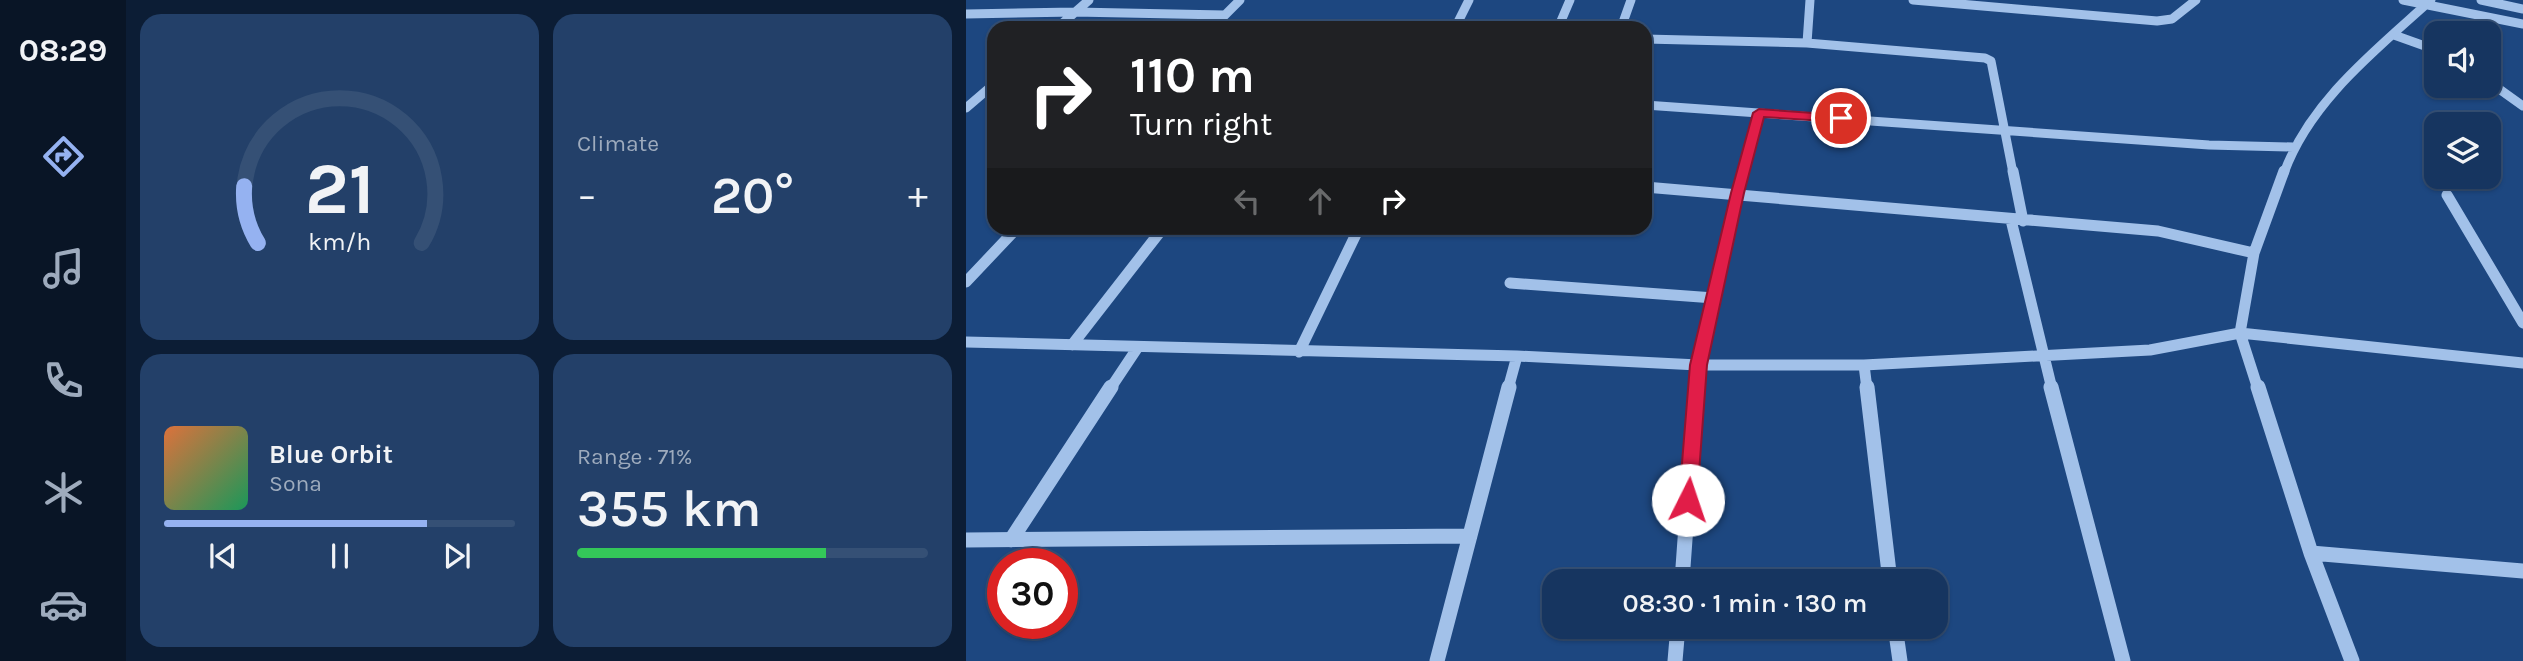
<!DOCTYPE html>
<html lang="en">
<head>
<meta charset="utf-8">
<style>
  :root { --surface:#163560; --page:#234069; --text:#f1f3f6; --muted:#9eabbd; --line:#355075; --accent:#95b2f1 }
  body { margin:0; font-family:Karla,sans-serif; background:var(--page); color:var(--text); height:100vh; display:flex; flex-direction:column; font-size:26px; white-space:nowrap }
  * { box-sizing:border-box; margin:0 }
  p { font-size:23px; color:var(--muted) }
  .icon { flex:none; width:38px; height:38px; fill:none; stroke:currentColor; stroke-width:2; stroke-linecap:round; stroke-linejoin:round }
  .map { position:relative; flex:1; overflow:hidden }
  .sheet { display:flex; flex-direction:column; gap:14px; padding:14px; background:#0c1d35; width:840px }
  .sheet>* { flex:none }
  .hud { position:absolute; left:21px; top:21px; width:665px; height:214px; border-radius:21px; box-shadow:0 2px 5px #0004,0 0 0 2px var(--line); background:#202124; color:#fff; overflow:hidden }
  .tools { position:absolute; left:1458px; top:21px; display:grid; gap:14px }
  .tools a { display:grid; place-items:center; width:77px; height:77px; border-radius:14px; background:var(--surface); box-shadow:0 2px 5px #0004,0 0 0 2px var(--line); font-size:35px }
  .speed { position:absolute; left:21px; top:548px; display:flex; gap:14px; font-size:35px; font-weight:700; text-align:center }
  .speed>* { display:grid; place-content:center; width:91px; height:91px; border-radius:50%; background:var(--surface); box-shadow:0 2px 5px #0004,0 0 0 2px var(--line); line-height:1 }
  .speed .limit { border:10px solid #d22; background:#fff; color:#111 }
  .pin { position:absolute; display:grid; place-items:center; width:60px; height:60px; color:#fff; margin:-30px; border:4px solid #fff; border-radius:50%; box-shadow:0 2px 7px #0007 }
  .me { position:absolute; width:77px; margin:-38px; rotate:4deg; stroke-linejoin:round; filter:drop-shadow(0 0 5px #0008) }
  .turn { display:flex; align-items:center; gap:24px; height:147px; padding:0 28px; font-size:32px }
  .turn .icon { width:91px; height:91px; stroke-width:2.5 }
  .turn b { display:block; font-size:49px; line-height:60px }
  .lanes { display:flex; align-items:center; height:66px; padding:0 28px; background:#0003; justify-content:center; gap:35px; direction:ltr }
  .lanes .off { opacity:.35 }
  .big { font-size:52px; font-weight:600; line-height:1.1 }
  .sheet .card { flex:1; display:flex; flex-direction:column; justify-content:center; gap:10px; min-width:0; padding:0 24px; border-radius:21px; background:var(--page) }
  .sheet .dial { align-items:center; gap:0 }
  .dial svg { height:182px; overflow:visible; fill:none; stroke:var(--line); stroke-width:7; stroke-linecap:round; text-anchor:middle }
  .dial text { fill:var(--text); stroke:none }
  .song { display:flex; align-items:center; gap:21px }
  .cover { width:84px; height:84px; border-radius:10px; background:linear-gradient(135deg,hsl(20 70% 55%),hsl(150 70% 35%)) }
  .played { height:7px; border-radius:4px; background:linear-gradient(90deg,var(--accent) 75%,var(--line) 75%) }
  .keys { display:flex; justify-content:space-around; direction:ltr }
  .heat { display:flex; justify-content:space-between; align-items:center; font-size:38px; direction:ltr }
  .charge { height:10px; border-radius:5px; background:linear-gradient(90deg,#34c759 71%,var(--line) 0) }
  .sheet .tiles { flex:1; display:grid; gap:14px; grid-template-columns:repeat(2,1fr) }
  .trip { position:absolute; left:576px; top:569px; width:406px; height:70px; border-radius:21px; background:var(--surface); box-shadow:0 2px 5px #0004,0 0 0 2px var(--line); font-weight:600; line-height:70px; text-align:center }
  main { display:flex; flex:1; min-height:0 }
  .dock { display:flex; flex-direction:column; width:126px; justify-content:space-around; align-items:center; background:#091526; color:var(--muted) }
  .dock .icon { width:49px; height:49px }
  .dock .current { color:var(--accent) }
  .dock b { font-size:32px; color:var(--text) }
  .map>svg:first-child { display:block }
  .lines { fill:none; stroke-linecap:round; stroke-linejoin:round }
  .minor-far2 { stroke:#a2c1e9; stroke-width:9 }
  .minor-far1 { stroke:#a2c1e9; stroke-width:11 }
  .minor { stroke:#a2c1e9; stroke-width:15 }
  .route { fill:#e11d48; stroke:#92132f; stroke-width:2 }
</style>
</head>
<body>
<main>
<nav class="dock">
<b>08:29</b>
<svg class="icon current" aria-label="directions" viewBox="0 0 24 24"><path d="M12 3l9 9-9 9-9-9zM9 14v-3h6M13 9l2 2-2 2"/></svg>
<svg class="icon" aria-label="music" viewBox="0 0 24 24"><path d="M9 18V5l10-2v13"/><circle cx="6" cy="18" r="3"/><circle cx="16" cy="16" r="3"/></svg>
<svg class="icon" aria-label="phone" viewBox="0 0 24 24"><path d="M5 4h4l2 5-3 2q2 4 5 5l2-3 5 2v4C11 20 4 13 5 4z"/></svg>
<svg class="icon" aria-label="climate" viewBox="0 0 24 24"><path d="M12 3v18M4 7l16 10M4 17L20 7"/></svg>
<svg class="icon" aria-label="car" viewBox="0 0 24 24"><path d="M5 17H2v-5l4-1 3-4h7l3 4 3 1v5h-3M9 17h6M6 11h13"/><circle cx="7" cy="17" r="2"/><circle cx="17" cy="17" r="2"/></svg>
</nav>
<section class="sheet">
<div class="tiles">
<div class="card dial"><svg viewBox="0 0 100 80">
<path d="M14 69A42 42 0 1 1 86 69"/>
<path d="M14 69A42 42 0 0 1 8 44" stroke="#95b2f1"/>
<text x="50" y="56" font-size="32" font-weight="700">21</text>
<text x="50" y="72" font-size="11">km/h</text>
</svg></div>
<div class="card"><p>Climate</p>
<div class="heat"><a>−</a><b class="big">20°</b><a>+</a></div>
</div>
<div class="card">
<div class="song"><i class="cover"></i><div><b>Blue Orbit</b><p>Sona</p></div></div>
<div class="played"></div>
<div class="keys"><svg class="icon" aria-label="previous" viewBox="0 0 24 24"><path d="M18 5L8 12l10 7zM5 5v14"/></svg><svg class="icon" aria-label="pause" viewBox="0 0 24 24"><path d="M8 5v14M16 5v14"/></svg><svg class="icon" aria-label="next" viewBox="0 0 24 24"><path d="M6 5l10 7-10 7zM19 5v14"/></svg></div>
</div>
<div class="card"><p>Range · 71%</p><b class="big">355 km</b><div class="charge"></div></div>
</div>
</section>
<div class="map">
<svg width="1557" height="661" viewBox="0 0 1557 661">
  <rect width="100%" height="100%" fill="#1d4780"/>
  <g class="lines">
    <!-- minor-far2 -->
    <path class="minor-far2" d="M947 0 1191 21 1206 19 1230 0
      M1437 0 1557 24
      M1515 0 1557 9
      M0 14 109 12 258 15
      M91 28 123 0
      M246 28 274 0
      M489 28 503 0
      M592 28 604 0
      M655 28 665 0
      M1428 35 1470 50
      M679 39 841 43 1019 58 1025 61 1047 173
      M841 43 844 0
      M1522 81 1557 106
      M679 105 1243 145 1327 147
      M0 108 28 84
      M777 173 793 113
      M1318 173C1344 101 1410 50 1465 0"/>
    <!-- minor-far1 -->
    <path class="minor-far1" d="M1047 171 1057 221
      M679 187 1192 231 1288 253
      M1481 195 1557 323
      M1045 220 1086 389
      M0 282 51 228
      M544 283 748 298
      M0 342 551 356 732 365H898L1184 350 1274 333 1557 363
      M106 345 197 228
      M333 352 393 228
      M898 365 901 389
      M144 389 172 347
      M542 389 551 356
      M730 389 732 365 777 171
      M1292 389 1274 333 1288 253 1318 171"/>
    <!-- minor -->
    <path class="minor" d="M901 387 924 581
      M1085 387 1157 661
      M1292 387 1345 553 1386 661
      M0 540 504 536
      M45 540 145 387
      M1345 553 1557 571
      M716 581 730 387
      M929 626 934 661
      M471 661 543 387
      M709 661 712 626"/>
  </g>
  <!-- route -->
  <path class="route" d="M793 109 875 115 882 118 875 122 798 117 778 193 741 365 731 500 728 506 722 508 715 506 713 500 724 365 765 193 787 113Z"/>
</svg>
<div class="tools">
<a><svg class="icon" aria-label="sound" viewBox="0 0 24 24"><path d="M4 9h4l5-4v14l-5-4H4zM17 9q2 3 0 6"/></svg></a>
<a><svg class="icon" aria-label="layers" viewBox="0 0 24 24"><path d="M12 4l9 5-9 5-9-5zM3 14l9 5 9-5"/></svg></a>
</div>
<div class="speed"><div class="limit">30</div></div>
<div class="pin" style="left:875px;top:118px;background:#d93025"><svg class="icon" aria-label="arrive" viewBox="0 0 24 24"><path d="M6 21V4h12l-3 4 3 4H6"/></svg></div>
<svg class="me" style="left:722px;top:500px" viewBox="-20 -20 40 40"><circle r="19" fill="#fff"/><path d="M0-13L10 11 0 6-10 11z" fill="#e11d48"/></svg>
<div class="trip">08:30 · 1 min · 130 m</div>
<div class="hud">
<div class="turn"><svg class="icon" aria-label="right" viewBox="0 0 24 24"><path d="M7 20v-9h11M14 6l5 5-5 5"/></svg><div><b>110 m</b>Turn right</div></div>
<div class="lanes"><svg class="icon off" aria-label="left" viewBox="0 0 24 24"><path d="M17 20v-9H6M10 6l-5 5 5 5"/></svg><svg class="icon off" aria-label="ahead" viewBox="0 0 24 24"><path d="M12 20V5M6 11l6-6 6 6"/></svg><svg class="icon" aria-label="right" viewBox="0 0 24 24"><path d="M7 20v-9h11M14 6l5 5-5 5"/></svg></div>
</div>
</div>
</main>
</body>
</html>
